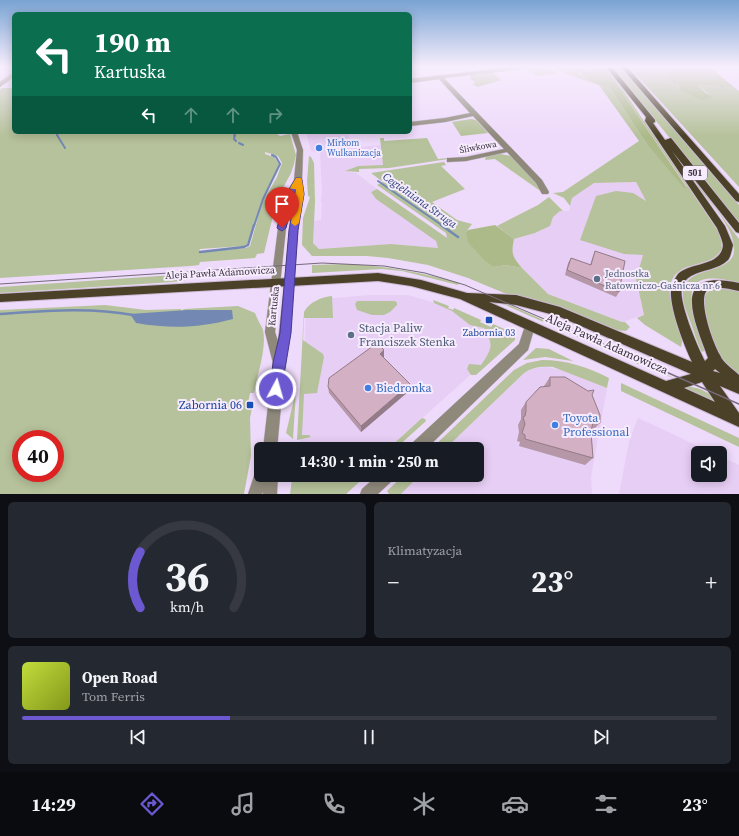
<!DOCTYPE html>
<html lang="pl">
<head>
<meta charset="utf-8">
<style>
  :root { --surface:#171b24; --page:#242831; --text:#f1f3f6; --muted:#9ea1a6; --line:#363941; --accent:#6c59d2 }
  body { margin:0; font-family:"Source Serif 4",serif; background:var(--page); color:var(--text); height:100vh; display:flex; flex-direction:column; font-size:15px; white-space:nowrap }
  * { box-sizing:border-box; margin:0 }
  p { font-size:13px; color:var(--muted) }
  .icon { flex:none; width:22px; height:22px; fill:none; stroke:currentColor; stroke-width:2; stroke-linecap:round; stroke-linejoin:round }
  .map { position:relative; height:494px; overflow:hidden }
  .sheet { display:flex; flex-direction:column; gap:8px; padding:8px; background:#0d0f14; flex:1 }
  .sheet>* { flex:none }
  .banner { position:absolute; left:12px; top:12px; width:400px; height:122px; border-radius:6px; box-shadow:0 2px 10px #0003; background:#0b6e4f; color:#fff; overflow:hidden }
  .controls { position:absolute; left:691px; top:446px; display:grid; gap:8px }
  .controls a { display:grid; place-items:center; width:36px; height:36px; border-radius:6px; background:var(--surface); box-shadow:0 2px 10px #0003; font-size:20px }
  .speed { position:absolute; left:12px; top:430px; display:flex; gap:8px; font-size:20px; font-weight:700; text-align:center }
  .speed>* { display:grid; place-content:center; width:52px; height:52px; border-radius:50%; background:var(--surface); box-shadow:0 2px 10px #0003; line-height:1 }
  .speed .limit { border:6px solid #d22; background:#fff; color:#111 }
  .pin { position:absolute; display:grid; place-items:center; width:34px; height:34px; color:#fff; margin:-41px -17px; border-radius:50% 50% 50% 0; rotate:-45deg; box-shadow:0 0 4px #0007 }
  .pin .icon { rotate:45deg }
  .me { position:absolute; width:44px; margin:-22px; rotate:6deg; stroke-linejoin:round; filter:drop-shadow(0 0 3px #0008) }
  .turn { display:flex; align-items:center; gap:14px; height:84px; padding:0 16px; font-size:18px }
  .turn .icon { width:52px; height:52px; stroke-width:2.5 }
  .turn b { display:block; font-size:28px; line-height:34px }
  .lanes { display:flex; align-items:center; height:38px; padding:0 16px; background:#0003; justify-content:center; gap:20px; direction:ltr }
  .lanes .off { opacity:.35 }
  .big { font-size:30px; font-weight:700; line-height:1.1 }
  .sheet .widget { flex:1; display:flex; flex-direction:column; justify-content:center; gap:6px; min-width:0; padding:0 14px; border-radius:6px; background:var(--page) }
  .sheet .dial { align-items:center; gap:0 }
  .dial svg { height:104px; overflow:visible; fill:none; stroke:var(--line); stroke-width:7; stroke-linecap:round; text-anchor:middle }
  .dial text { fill:var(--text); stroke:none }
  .song { display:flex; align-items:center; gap:12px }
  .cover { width:48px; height:48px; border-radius:6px; background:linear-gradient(135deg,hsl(70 70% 55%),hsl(70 70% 35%)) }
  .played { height:4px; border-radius:2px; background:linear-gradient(90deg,var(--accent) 30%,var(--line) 30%) }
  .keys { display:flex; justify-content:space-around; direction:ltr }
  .heat { display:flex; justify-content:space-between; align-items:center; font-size:22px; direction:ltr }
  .sheet .tiles { flex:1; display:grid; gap:8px; grid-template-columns:1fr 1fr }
  .widget:last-child { grid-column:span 2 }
  .trip { position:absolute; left:254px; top:442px; width:230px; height:40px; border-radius:6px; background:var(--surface); box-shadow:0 2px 10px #0003; font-weight:700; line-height:40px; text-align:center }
  .tab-bar { display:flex; height:64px; justify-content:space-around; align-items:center; background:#090b0e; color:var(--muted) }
  .tab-bar .icon { width:28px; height:28px }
  .tab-bar .current { color:var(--accent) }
  .tab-bar b { font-size:18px; color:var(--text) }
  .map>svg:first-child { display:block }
  .built { fill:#e7cef5 }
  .green { fill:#b6c29b; fill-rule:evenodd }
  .forest { fill:#acba89 }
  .water { fill:#7389b3 }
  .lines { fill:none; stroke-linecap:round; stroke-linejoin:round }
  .stream-far2 { stroke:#7389b3; stroke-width:1.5 }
  .stream-far1 { stroke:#7389b3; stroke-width:2 }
  .stream { stroke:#7389b3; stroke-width:2.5 }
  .minor-casing { stroke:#cab8d4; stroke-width:1 }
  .major-casing { stroke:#cab8d4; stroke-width:2 }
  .minor { fill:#8e897b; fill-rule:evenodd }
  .major { fill:#4a4128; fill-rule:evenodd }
  .tram-far1 { stroke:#75697c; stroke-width:1 }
  .tram { stroke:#75697c; stroke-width:1.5 }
  .wall { fill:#b597a8 }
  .shaded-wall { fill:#947b88 }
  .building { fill:#d3b0c3; stroke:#947b88 }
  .route { fill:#6c59d2; stroke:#463a88 }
  .slow { fill:#f59e0b }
  .shop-dot { fill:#3f7fe0; stroke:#f7ebfe; stroke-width:1.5 }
  .service-dot { fill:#5c6f8a; stroke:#f7ebfe; stroke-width:1.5 }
  .transit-dot { fill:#1a4fb4; stroke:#f7ebfe; stroke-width:1.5 }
  .labels { text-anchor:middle; stroke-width:4; stroke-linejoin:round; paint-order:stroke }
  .far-shop-label { font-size:9px; fill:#366cbe; stroke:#f7ebfe; text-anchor:start }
  .far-street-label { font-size:9px; fill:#3a323e; stroke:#f7ebfe }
  .shield { fill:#f7ebfe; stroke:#736a78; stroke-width:1 }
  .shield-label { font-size:9px; font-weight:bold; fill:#3a323e }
  .street-label { font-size:10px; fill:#3a323e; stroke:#f7ebfe }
  .service-label { font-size:10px; fill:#4e5e75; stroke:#f7ebfe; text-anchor:start }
  .transit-label { font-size:10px; fill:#164399; stroke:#f7ebfe }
  .water-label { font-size:11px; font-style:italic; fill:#233e74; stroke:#f7ebfe }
  .near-service-label { font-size:12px; fill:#4e5e75; stroke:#f7ebfe; text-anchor:start }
  .near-street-label { font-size:12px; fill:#3a323e; stroke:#f7ebfe }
  .near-shop-label { font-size:12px; fill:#366cbe; stroke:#f7ebfe; text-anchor:start }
  .near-transit-label { font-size:12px; fill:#164399; stroke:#f7ebfe; text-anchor:end }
</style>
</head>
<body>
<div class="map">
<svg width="739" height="494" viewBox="0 0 739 494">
  <rect width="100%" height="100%" fill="#eedafa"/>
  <!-- built -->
  <path class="built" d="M348 132 350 141 357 140 359 147 381 145 383 165 358 166 346 171 356 173 377 189 371 192 376 199 436 241 438 248 391 244 319 249 313 243 314 221 321 220 322 204 321 201 322 191 320 152 311 151 306 133Z
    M636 182 667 243 637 288 644 315 623 322 548 294 533 281 515 260 511 252 514 239 535 233 550 226 553 217 560 211H569L572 198 594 183Z
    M371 295H408L442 305 460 314 484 328 494 342 489 358 388 449H300L306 312 321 299Z
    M546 367 561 370 607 388 591 477 592 494H401L420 475H477V449H445L523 374 531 369Z
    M638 418 713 453H698V475H720V456L739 465V494H619L629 442Z"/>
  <!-- green -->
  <path class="green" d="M544 67 559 73 536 76 526 68Z
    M555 67H585L591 69V71L578 69V74C590 77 598 85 610 88L648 146 684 187H687L605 67 625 93 720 234 722 248C713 269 682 259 672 280 662 301 687 330 681 347L645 325 637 318 644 315 636 279 643 255 624 254 580 240 596 196 616 191 633 193 646 201 636 182 594 183 572 198 570 206 564 198 553 193 563 192 639 141 599 85 564 73Z
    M612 67H621L739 205V223Z
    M629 67H667L670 69 680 91 702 99 713 97 698 86 710 85 721 88 734 87 739 91V187Z
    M492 72 501 80 478 87 472 84 476 83 470 78 471 75Z
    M2 88H14V132H274L280 136 290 134 296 155 294 164 291 173 277 199 264 253 257 254 255 258 200 262 199 265 190 266 0 278V90ZM265 152 278 156 282 163 277 177 262 203 250 246 246 248 199 252 200 249 244 246 247 244 263 197 274 177 279 164 274 157 265 154Z
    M471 119 476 120 488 133 461 136 452 122Z
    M380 138H384V141L427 138 438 159 447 158 448 159 389 168 359 169V172L345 171 358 166 383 165Z
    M500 154 512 156 542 190H539L495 159 485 160 486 156Z
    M309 156 311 157 314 163 315 202 313 243 319 249 391 244 438 248 436 241 376 199 371 192 377 189 447 238 446 233 377 185 383 182 371 173 444 162 446 165 441 166 465 189 432 202 457 220 472 224 466 232 494 267 506 265 522 268 548 294 622 322H625L630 327 626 331 615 330 561 308 538 301 504 293 468 278 428 265 388 258 367 256H312L302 245 303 218 310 197 308 196 307 181Z
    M692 177 739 239V283C670 264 693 310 706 350L702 352C697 343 694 331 690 321 687 312 682 302 683 292 685 264 736 276 734 248 733 222 704 199 692 177Z
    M549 197 563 211H560L553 217 550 226 535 233 514 239 497 226 538 205Z
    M347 264C385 266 422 272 459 283L458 285 402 271 382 269 312 273V265Z
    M188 274 186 280 173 282 0 293V287Z
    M723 288 739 291V376C734 372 728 367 724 361 716 352 699 306 706 294 710 289 716 289 723 288Z
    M332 296 333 318H304L303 340 323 354 324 357 317 393 304 394 302 435H309L311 437 297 440 304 312C309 302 322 297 332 296Z
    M433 300 449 306 448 308 453 310 454 308 481 320 480 322 491 327 493 324 511 332 515 336V340L476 375H471L467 369 469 364 481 365C492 349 494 345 484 328L470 325 452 311 434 303Z
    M357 301H395L397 303V305L390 312 384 315H372L357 310 355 304Z
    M503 302 674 378 656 372 503 304 502 303Z
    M105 305 146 310 181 309V311L184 309 238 306 255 313C257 319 261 325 263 330 267 348 257 375 254 393H250L247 408H252L250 418 251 456 244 494H0V310ZM21 439H55V473H21Z
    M536 348 549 349 573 361 545 357 523 360Z
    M542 360C567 360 587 367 609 378L607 388 553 367C543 366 531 367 523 374L445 449H431L514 370 527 363Z
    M621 383 739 438V447L621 391Z
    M680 386C701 387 709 391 723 407Z
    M296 391 293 439 286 433Z
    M422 418 425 419 426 421 395 449H388Z
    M300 475H367L346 494H290L292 479 299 478Z
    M404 475H420L401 494H389L387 491Z"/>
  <!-- forest -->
  <path class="forest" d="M585 67H605L687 188H684L648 146 610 88 599 85 575 70 578 69 590 71 591 69Z
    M667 67H709L734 87 721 88 710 85 698 86 706 93 714 97 702 100 680 91 678 85 668 79 669 76 666 73 670 69Z
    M495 225 514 239C511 254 512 256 522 268L506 265 494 267 484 260 468 242 466 232 468 230Z"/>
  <!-- water -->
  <path class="water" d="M187 310H232L233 319C199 328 171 329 136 323L130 314Z"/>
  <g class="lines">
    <!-- stream-far2 -->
    <path class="stream-far2" d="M55 132 58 136
      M55 133 64 132
      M234 136 235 132"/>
    <!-- stream-far1 -->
    <path class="stream-far1" d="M57 135 65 148
      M235 135 234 139 236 141
      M239 143 243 145
      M378 181 443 226
      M254 226 263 199 280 164 276 157 272 155"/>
    <!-- stream -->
    <path class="stream" d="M441 225 458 237
      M200 252 244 247 248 245 254 225
      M0 314C45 311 89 307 133 315"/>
    <defs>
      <path id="minor" d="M512 67H525L522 69 444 78 542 180 549 192 548 194H542L536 183 507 152 466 161 447 162V158H450L466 157 504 149 473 116 445 122 410 126V122L445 118 470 113 439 79 410 83V79Z
        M14 72V77L0 87V82Z
        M291 132H297L303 150 302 180 304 194 298 230 290 333 285 363 277 449H263L273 363 265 332 278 228 286 194 294 180 297 150ZM296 191 290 230 278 341 275 332 286 228Z
        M530 321 534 323 535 326 528 350 426 449H409L411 444 519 344 526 323Z
        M261 468V475H278L277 494H263V492L262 494H248L256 470Z
        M378 475H395L393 480 378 494H360L362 489Z"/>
      <path id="major" d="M606 67H612L655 120V122L653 123 665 140 671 138 739 223V233L736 232 672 151 725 226 733 245C732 249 731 256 728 260 718 270 703 269 691 276 687 278 683 283 682 288 678 301 698 348 705 361L708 358C694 319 669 268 739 283V291C730 289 717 286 709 289 695 295 714 346 720 355 723 363 733 369 739 375V394L720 386 739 413V427L460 299 411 286 378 281 0 302V294L378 273 421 280 467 293 516 295 560 307 692 362C684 345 670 309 671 291 671 286 675 278 678 274 690 262 720 267 723 246 723 241 719 233 717 228L645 121 646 117ZM489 302 516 305 558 316 691 374 666 381ZM715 369 720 373 713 371ZM702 382 715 402 684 388Z
        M621 67H627L739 194V202L736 201Z"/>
    </defs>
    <!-- minor casing -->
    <use href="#minor" class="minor-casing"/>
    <!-- major casing -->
    <use href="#major" class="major-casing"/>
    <!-- minor -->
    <use href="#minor" class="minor"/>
    <!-- major -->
    <use href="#major" class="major"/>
    <!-- tram-far1 -->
    <path class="tram-far1" d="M0 284 322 263 384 266 425 273 465 285 600 343"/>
    <!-- tram -->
    <path class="tram" d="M598 342 739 404"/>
  </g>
  <!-- wall -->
  <path class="wall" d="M595 251 619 292 616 297 565 275 568 263 571 258 590 265 593 256Z
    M384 350V358L409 391 361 432 329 393 328 387Z
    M550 377 592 395 600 423 592 431H591L593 458 585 465 519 446 520 442 517 441 519 432 518 425 521 419V410L526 402 544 387V386Z"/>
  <!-- shaded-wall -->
  <path class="shaded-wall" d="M384 350V357L380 361V354Z
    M410 384 409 391 361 432V426Z"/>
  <!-- building -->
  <path class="building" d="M595 251 625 261 619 292 567 270 571 258 591 265Z
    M377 343 384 350 380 354 410 384 361 426 328 387 329 378Z
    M550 377H565L588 391 594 390 592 395 600 415V423L593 422 591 432 593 458 525 439V435L522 433 525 424 523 417 525 416 526 411V402L540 387 550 386Z"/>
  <!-- sky -->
  <linearGradient id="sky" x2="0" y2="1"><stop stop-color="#79a3d3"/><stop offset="0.49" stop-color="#f7eefd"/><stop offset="1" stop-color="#f7eefd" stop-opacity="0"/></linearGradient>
  <rect width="739" height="136" fill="url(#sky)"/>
  <!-- route -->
  <path class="route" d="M296 178H301L302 180 304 194 298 230 291 333 281 393 276 395 272 393 270 389 273 363 280 333 289 230 296 190 294 194 286 228 282 231 277 228 286 194Z"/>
  <!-- slow -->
  <path class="slow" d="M296 178H301L302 180 304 194 299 223 295 226 291 223 296 189H291L290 188Z"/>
  <!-- markers -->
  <g class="shop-dot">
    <circle cx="319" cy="148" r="4"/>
    <circle cx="368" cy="388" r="4"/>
    <circle cx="555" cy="425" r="4"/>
  </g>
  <g class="service-dot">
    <circle cx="597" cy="279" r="4"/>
    <circle cx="351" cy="335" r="4"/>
  </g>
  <g class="transit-dot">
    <rect x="485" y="316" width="8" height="8" rx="2"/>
    <rect x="246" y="401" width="8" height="8" rx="2"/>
  </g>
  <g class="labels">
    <!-- far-shop labels -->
    <g class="far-shop-label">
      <text x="327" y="146">Mirkom<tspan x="327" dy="10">Wulkanizacja</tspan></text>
    </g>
    <!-- far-street labels -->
    <g class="far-street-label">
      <text transform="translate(478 147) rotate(-10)" y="3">Śliwkowa</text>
    </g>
    <!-- shield labels -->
    <rect class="shield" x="683" y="166" width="24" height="14" rx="3"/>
    <g class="shield-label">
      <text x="695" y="176">501</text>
    </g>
    <!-- street labels -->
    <g class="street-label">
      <text transform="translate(220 272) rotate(-3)" y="4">Aleja Pawła Adamowicza</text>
      <text transform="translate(273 306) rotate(-84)" y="4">Kartuska</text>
    </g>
    <!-- service labels -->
    <g class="service-label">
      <text x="605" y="277">Jednostka<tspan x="605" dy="12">Ratowniczo-Gaśnicza nr 6</tspan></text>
    </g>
    <!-- transit labels -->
    <g class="transit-label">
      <text x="489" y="336">Zabornia 03</text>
    </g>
    <!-- water labels -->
    <g class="water-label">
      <text transform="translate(420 200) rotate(35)" y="4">Cegielniana Struga</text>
    </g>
    <!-- near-service labels -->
    <g class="near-service-label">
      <text x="359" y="332">Stacja Paliw<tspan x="359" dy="14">Franciszek Stenka</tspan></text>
    </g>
    <!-- near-street labels -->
    <g class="near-street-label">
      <text transform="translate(607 344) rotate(24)" y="4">Aleja Pawła Adamowicza</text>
    </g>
    <!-- near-shop labels -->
    <g class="near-shop-label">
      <text x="376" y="392">Biedronka</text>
      <text x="563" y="422">Toyota<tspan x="563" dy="14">Professional</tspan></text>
    </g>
    <!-- near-transit labels -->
    <g class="near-transit-label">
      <text x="242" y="409">Zabornia 06</text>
    </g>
  </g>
</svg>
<div class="controls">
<a><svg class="icon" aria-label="sound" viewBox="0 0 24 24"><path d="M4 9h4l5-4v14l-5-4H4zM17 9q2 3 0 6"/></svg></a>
</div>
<div class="speed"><div class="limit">40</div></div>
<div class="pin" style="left:282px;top:228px;background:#d93025"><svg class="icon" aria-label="arrive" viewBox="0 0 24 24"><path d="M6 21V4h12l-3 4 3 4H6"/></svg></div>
<svg class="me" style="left:276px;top:389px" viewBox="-20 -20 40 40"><circle r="17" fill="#6c59d2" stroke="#fff" stroke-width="3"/><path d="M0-11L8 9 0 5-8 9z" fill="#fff"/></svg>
<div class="trip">14:30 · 1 min · 250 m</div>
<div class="banner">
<div class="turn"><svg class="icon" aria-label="left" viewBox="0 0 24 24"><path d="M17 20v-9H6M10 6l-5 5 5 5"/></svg><div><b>190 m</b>Kartuska</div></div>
<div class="lanes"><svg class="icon" aria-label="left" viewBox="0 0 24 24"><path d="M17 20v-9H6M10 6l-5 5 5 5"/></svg><svg class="icon off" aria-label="ahead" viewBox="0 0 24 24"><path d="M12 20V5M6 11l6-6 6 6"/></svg><svg class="icon off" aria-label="ahead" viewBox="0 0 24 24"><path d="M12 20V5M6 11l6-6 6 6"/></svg><svg class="icon off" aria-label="right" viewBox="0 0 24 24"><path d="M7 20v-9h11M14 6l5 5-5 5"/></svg></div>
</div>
</div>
<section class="sheet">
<div class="tiles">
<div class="widget dial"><svg viewBox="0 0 100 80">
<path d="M14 69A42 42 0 1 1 86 69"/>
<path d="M14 69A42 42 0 0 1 14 26" stroke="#6c59d2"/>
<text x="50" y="56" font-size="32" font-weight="700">36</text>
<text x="50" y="72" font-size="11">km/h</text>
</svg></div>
<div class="widget"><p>Klimatyzacja</p>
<div class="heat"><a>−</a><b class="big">23°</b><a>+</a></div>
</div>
<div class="widget">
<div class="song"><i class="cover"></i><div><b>Open Road</b><p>Tom Ferris</p></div></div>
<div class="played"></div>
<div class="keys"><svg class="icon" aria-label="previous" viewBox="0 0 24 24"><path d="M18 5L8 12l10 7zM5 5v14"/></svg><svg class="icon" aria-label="pause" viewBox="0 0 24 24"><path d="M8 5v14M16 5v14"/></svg><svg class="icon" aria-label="next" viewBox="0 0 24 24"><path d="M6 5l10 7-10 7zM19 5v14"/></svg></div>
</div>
</div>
</section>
<nav class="tab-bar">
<b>14:29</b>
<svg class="icon current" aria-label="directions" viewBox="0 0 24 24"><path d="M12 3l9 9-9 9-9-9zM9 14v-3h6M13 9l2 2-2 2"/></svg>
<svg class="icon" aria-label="music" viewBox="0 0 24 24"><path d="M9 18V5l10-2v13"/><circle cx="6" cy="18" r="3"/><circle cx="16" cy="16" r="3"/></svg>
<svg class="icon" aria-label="phone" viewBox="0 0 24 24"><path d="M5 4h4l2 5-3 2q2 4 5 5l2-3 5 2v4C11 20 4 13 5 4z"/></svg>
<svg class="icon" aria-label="climate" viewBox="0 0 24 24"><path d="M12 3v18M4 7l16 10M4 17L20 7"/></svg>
<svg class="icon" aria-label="car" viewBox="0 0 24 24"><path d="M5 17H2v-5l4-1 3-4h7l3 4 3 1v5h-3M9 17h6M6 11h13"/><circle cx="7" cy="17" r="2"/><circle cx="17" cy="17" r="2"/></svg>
<svg class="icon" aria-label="filters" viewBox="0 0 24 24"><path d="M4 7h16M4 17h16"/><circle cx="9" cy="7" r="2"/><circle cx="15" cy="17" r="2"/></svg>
<b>23°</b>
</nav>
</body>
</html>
